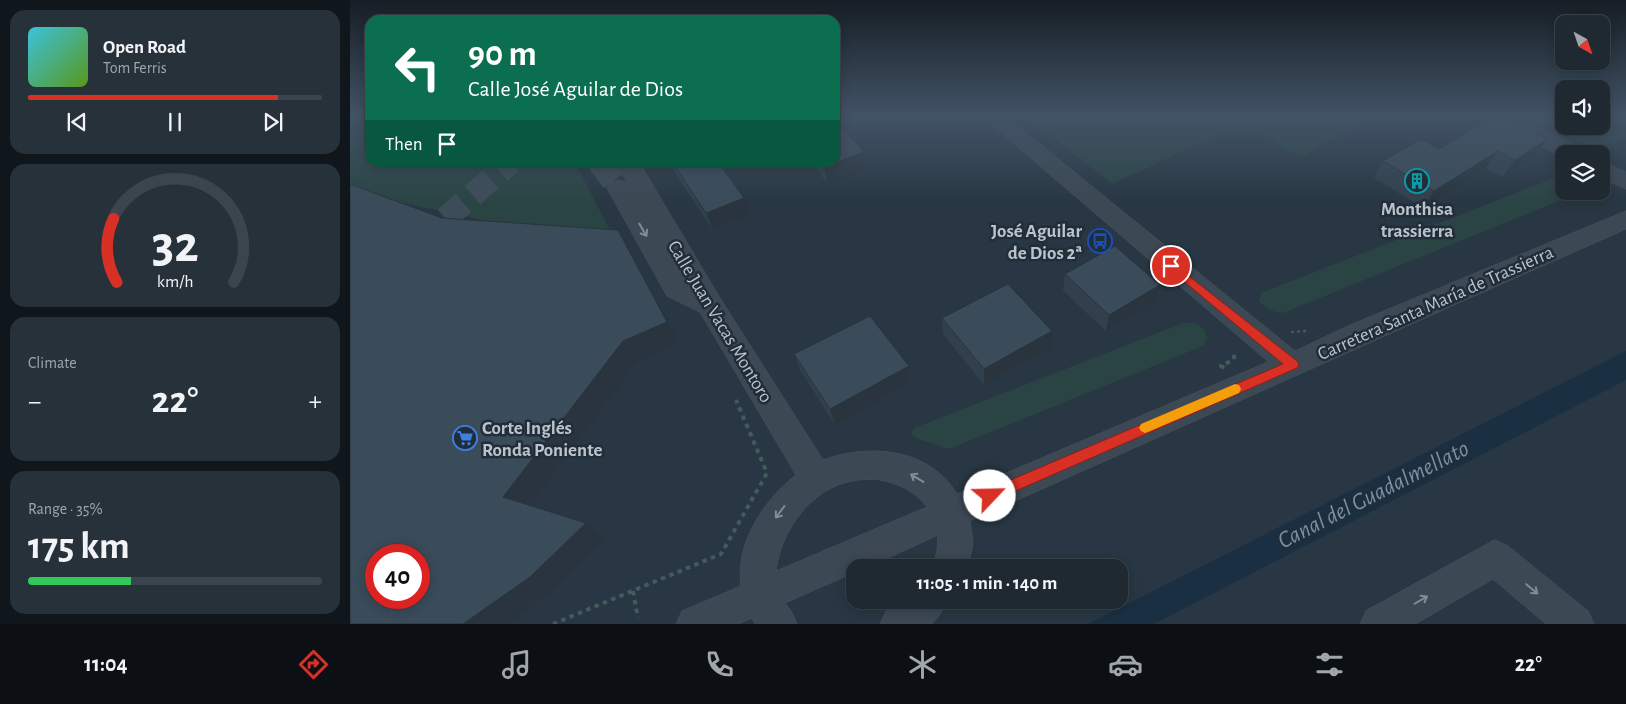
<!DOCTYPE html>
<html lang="en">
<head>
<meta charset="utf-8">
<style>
  :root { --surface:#1e2932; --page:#26313a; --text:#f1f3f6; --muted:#a1a6ac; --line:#3c454d; --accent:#d93025 }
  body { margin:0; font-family:"Alegreya Sans",sans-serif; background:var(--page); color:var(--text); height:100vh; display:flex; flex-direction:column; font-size:19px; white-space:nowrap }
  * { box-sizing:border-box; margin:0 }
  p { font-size:16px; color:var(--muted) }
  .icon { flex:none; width:28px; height:28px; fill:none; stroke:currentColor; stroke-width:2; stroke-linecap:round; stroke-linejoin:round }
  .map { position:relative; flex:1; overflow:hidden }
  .details { display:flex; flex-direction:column; gap:10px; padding:10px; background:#10171c; width:350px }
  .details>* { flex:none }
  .banner { position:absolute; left:15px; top:15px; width:475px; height:152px; border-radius:15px; box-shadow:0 2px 12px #0003,0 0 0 1px var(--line); background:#0b6e4f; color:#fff; overflow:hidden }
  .needle { width:32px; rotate:140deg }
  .tools { position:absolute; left:1205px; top:15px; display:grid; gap:10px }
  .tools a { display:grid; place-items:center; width:55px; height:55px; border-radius:10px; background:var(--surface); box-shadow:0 2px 12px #0003,0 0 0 1px var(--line); font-size:25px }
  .speed { position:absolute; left:15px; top:544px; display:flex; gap:10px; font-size:25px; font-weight:700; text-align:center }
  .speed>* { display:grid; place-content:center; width:65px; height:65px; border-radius:50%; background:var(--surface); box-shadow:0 2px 12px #0003,0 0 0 1px var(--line); line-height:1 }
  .speed .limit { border:8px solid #d22; background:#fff; color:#111 }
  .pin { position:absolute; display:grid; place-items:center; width:42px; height:42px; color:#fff; margin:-21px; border:2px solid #fff; border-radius:50%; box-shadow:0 1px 5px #0007 }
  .me { position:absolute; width:55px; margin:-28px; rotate:66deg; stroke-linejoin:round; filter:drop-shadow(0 0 4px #0008) }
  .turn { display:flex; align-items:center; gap:18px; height:105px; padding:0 20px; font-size:22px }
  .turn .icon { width:65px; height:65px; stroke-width:2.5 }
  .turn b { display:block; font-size:35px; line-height:42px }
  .then { display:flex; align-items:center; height:48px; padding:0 20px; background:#0003; gap:10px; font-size:19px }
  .big { font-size:38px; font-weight:700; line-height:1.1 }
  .details .widget { flex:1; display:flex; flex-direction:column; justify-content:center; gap:8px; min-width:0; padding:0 18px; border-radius:15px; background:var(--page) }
  .details .dial { align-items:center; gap:0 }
  .dial svg { height:130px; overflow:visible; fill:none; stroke:var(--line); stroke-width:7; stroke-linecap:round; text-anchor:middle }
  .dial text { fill:var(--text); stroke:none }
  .song { display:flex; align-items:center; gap:15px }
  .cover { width:60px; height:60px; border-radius:8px; background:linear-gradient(135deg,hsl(190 70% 55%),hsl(90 70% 35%)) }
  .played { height:5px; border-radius:2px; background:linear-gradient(90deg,var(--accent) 85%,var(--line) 85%) }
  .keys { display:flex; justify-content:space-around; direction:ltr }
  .heat { display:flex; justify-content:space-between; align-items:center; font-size:28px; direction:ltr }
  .charge { height:8px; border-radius:4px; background:linear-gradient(90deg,#34c759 35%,var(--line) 0) }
  .trip { position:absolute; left:496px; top:559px; width:282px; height:50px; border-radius:15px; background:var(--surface); box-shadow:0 2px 12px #0003,0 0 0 1px var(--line); font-weight:700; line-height:50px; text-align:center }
  .tab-bar { display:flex; height:80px; justify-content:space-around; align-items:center; background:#0c1014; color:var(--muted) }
  .tab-bar .icon { width:35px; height:35px }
  .tab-bar .current { color:var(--accent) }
  .tab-bar b { font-size:22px; color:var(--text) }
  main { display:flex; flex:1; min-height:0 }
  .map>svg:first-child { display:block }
  .green { fill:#2a4444 }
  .water { fill:#1a2f42 }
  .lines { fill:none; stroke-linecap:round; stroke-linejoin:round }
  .minor-tunnel { stroke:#3e4c58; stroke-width:24; stroke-dasharray:24 12; stroke-linecap:butt }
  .minor-casing { stroke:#49545f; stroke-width:1 }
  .path-far1 { stroke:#435c5b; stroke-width:2.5; stroke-dasharray:3 3; stroke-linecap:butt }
  .path { stroke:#435c5b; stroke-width:4; stroke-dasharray:4.5 4.5; stroke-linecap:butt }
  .minor { fill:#3c4853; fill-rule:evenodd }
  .wall { fill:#32404d }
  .shaded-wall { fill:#29343e }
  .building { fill:#3a4b59; stroke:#29343e; fill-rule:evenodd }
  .oneway { stroke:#818c96 }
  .route { fill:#d93025; stroke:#8d1f18 }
  .slow { fill:#f59e0b }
  .labels { text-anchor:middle; stroke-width:5; stroke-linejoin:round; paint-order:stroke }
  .poi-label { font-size:19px; font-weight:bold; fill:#bac3cc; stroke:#212d38 }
  .street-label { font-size:19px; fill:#bac3cc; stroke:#212d38 }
  .near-water-label { font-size:24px; font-style:italic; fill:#7492aa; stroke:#212d38 }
</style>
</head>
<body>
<main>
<section class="details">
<div class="widget">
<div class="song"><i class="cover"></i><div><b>Open Road</b><p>Tom Ferris</p></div></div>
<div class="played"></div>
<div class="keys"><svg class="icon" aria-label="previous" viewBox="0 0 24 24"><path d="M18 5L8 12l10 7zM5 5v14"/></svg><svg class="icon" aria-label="pause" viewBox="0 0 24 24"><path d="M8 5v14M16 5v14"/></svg><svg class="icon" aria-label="next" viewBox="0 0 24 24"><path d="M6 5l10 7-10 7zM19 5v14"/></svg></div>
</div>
<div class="widget dial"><svg viewBox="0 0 100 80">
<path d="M14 69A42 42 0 1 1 86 69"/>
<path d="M14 69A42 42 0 0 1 12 30" stroke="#d93025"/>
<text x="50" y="56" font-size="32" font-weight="700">32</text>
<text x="50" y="72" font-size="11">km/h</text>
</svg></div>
<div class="widget"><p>Climate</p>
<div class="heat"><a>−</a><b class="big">22°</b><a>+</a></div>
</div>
<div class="widget"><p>Range · 35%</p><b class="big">175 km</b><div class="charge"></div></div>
</section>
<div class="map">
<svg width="1276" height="624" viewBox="0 0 1276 624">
  <rect width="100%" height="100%" fill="#283743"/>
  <!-- green -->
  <path class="green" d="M675 115H1027L951 158 913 135 870 134 762 184Z
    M1176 115H1214V126H1251V115H1276V138L1246 150Z
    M20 130V162L225 163 260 230 142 222 0 192V131Z
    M1214 174V191H1233L933 313C923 312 916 309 909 301L911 293Z
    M833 323H845L854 329 857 338 853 346 599 449 568 439 561 434 564 428Z"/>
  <!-- water -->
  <path class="water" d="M1276 351V380L804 624H738Z"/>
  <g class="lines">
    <!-- minor-tunnel -->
    <path class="minor-tunnel" d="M249 162 269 188
      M68 242 161 162"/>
    <defs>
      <path id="minor" d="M631 115H654L945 351 1000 325 1276 211V229C1057 325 839 424 620 521L623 543 618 568H582L587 551 588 535 516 568H505V572L435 603 441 611 447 624H405L402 618 388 624H326L332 611 391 586C385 543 414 500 446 475L350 312 317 296 257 188 261 183 269 180 277 183 266 162H289L370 298 473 460C519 443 579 448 607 494L918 362ZM525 479C547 483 563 489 577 507L426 571C430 532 461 488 502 481 509 479 517 480 525 479Z
        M1138 115H1165L1232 149 1235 154H1214V158L1141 119Z
        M1251 161 1276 172V189L1251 178Z
        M1145 540 1158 546 1238 611 1244 624H1196L1143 579 1065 624H1010L1016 611Z
        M552 600H596L591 613 582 624H530L536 611Z"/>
    </defs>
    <!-- minor casing -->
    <use href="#minor" class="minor-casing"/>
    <!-- path-far1 -->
    <path class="path-far1" d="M941 332 957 331"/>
    <!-- path -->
    <path class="path" d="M874 368 871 366 883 360 886 351
      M283 591 288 618
      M203 624 371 554 417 473 386 400"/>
    <!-- minor -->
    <use href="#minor" class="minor"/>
  </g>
  <!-- wall -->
  <path class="wall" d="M1145 115 1186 155 1153 177 1136 168 1073 208 1024 178 1033 161 1089 149Z
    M514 152 516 169 478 184 461 162H485Z
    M320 162H368L394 198 400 214 363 230 325 173Z
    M715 274 806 301 756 331 713 291Z
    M592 318 701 347 634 385 593 334Z
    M444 354 559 366 561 382 485 425 450 370Z"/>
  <!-- shaded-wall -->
  <path class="shaded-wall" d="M1198 139 1186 155 1153 177 1165 160Z
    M1148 151 1136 168 1073 208 1084 191Z
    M514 152 516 169 478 184 474 167Z
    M394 198 400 214 363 230 356 213Z
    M280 251 329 343 286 362 174 514 153 497Z
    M810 285 806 301 756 331 759 315Z
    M702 331 701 347 634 385V369Z
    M559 366 561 382 485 425 480 409Z
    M236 523 253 540 201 592 157 624H113Z"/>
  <!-- building -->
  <path class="building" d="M1145 115H1152L1198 139 1165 160 1148 151 1084 191 1033 161 1071 139 1089 149Z
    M485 120 514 152 474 167 471 162H485Z
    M322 162H368L394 198 356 213Z
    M0 184 92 218 268 230 317 322 273 341 153 497 236 523 180 577 113 624H0ZM26 555H69V598H26Z
    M765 246 810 285 759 315 715 274Z
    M658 284 702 331 634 369 592 318Z
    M520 316 559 366 480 409 444 354Z"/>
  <!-- one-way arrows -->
  <defs><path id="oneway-shaft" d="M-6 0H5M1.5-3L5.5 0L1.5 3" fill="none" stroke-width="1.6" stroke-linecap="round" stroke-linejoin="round" transform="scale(1.25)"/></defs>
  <g class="oneway">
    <use href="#oneway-shaft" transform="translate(293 230) rotate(60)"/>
    <use href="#oneway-shaft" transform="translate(567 478) rotate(-149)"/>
    <use href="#oneway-shaft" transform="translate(430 512) rotate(127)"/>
    <use href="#oneway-shaft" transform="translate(1182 589) rotate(40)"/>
    <use href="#oneway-shaft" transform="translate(1071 600) rotate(-30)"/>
  </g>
  <!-- sky -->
  <linearGradient id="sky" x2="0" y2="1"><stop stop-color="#161e25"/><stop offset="0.57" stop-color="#425366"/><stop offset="1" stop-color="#425366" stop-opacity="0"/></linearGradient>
  <rect width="1276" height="203" fill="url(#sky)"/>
  <!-- route -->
  <path class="route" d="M821 262 947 361 949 365 947 368 645 500 640 502 635 500 633 496 635 491 933 364 818 268 816 266Z"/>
  <!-- slow -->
  <path class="slow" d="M885 384 889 385 891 389 889 393 800 431 795 433 791 431 789 428 791 424Z"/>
  <!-- icons -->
  <defs>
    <symbol id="building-ring" viewBox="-11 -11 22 22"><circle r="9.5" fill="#212d38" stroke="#0f9aa8" stroke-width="1.5"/><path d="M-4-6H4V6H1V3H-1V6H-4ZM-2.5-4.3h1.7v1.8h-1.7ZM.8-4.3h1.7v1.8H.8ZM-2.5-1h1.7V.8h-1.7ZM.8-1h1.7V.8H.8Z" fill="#0f9aa8"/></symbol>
    <symbol id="bus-ring" viewBox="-11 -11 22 22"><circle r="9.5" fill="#212d38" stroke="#1a4fb4" stroke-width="1.5"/><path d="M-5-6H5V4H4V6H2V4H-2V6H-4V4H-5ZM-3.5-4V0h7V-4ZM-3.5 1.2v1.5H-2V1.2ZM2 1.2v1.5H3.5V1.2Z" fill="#1a4fb4"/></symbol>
    <symbol id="supermarket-ring" viewBox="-11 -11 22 22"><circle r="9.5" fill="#212d38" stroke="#3f7fe0" stroke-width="1.5"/><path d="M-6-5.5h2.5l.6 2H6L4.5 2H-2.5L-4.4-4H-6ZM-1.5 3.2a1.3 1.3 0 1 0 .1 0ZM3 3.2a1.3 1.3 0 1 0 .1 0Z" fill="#3f7fe0"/></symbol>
  </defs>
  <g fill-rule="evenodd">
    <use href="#building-ring" x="1053" y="167" width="28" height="28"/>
    <use href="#bus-ring" x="736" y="227" width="28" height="28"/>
    <use href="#supermarket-ring" x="101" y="424" width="28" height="28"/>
  </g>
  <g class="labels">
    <!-- poi labels -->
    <g class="poi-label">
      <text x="1067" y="215">Monthisa<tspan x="1067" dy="22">trassierra</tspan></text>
      <text x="732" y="237" text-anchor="end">José Aguilar<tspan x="732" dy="22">de Dios 2ª</tspan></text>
      <text x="132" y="434" text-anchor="start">Corte Inglés<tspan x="132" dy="22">Ronda Poniente</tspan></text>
    </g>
    <!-- street labels -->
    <g class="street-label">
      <text transform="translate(1085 302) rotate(-24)" y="7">Carretera Santa María de Trassierra</text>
      <text transform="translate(371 321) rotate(59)" y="7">Calle Juan Vacas Montoro</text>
    </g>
    <!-- near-water labels -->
    <g class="near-water-label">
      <text transform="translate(1023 494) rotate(-27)" y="8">Canal del Guadalmellato</text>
    </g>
  </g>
</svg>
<div class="tools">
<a><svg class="needle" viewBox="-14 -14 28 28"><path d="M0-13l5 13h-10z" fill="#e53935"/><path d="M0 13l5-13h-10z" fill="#a1a6ac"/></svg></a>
<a><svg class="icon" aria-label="sound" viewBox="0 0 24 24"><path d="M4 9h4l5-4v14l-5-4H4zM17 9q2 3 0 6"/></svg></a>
<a><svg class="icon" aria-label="layers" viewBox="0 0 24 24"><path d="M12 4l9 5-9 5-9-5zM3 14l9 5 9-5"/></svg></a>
</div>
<div class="speed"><div class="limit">40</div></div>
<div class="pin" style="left:821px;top:266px;background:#d93025"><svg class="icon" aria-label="arrive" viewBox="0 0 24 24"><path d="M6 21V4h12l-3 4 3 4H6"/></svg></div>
<svg class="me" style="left:640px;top:496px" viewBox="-20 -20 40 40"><circle r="19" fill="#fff"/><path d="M0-13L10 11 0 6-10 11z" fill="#d93025"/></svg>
<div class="trip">11:05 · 1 min · 140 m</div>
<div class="banner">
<div class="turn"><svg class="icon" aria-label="left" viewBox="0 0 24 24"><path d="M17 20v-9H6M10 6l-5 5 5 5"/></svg><div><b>90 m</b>Calle José Aguilar de Dios</div></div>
<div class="then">Then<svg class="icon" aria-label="arrive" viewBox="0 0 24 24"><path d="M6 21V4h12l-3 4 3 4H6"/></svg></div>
</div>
</div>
</main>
<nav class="tab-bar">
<b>11:04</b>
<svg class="icon current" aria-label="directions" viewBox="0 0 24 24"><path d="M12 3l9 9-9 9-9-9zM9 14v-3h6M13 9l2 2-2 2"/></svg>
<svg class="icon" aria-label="music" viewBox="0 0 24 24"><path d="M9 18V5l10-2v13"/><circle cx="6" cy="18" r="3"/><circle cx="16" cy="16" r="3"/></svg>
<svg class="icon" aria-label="phone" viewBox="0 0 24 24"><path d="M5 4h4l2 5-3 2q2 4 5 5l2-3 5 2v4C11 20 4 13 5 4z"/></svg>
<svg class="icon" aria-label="climate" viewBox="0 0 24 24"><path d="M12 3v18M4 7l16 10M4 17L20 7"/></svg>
<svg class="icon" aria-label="car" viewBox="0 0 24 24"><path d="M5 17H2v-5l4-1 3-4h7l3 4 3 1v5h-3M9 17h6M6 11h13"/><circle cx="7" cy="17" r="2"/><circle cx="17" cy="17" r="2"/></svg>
<svg class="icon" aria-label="filters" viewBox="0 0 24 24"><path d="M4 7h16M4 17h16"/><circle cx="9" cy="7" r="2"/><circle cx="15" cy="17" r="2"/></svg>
<b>22°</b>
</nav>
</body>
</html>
